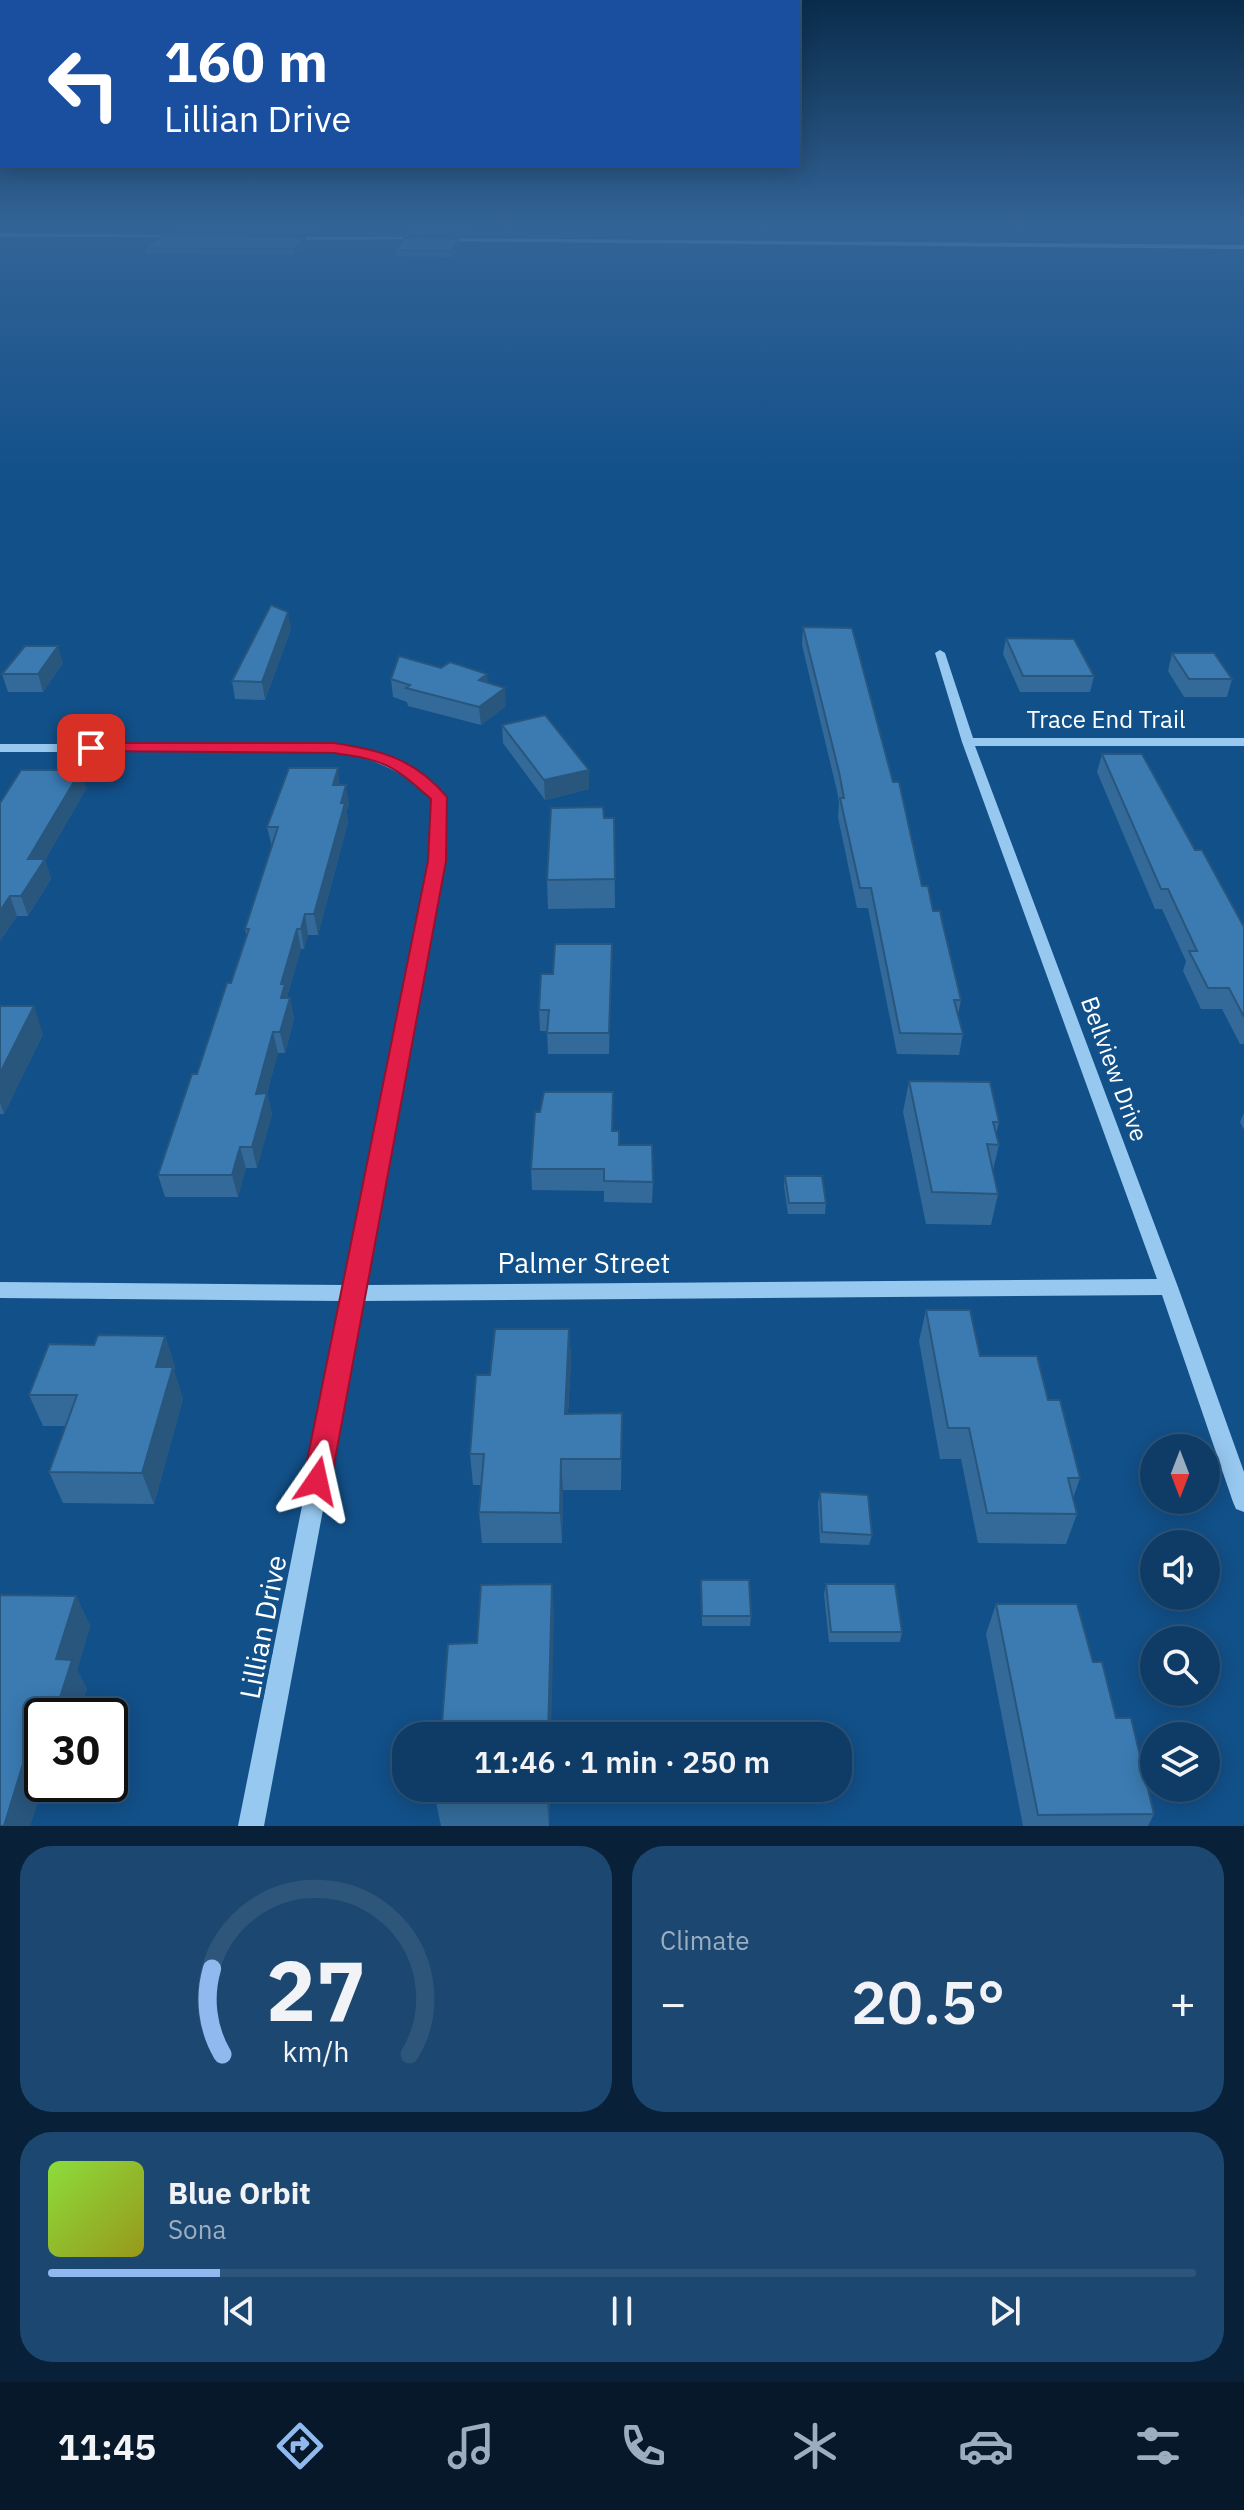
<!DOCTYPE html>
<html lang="en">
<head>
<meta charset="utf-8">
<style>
  :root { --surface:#0e3c67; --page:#1c4770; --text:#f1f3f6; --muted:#9badc0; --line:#2e567b; --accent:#90b9f0 }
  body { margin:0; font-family:"IBM Plex Sans",sans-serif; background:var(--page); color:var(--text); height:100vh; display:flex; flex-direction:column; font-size:30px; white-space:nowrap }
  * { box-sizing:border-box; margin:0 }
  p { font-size:26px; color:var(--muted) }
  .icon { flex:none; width:44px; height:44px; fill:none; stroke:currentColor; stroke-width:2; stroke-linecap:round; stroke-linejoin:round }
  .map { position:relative; height:1826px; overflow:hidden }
  .sheet { display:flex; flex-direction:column; gap:20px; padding:20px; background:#082139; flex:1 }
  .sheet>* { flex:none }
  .top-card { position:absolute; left:0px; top:0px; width:800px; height:168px; box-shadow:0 4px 20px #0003,0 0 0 2px var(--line); background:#1a4fa0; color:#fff; overflow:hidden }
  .needle { width:52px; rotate:180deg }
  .fabs { position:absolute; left:1140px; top:1434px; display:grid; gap:16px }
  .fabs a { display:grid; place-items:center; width:80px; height:80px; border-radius:50%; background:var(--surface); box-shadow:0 4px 20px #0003,0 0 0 2px var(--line); font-size:40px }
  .speed { position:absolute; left:24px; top:1698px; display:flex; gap:16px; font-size:40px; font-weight:700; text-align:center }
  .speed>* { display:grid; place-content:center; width:104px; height:104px; border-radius:50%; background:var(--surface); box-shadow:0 4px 20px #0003,0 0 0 2px var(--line); line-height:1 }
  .speed .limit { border:4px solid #111; border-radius:12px; background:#fff; color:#111 }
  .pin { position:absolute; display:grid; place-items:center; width:68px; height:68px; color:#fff; margin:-34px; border-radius:16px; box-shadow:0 4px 12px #0006 }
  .me { position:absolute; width:88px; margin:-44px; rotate:11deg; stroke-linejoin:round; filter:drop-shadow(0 0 6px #0008) }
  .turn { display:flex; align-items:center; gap:28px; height:168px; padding:0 32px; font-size:36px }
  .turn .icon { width:104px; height:104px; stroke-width:2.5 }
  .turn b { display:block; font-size:56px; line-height:68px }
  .big { font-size:60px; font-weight:600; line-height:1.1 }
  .sheet .widget { flex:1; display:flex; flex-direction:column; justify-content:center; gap:12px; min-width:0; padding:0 28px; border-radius:32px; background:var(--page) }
  .sheet .dial { align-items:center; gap:0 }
  .dial svg { height:208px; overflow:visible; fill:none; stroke:var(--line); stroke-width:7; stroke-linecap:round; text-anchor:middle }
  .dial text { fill:var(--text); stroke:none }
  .song { display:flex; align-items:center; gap:24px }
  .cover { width:96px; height:96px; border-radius:12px; background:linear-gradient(135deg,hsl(90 70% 55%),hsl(60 70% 35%)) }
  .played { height:8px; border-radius:4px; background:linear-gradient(90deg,var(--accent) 15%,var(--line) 15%) }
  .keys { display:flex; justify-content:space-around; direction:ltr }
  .heat { display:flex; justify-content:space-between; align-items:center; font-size:44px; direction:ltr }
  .sheet .tiles { flex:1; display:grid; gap:20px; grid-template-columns:1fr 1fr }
  .widget:last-child { grid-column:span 2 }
  .trip { position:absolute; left:392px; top:1722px; width:460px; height:80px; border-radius:32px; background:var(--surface); box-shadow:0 4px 20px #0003,0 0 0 2px var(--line); font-weight:600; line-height:80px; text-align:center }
  .menu { display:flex; height:128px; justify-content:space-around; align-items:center; background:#061829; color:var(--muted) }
  .menu .icon { width:56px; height:56px }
  .menu .on { color:var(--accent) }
  .menu b { font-size:36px; color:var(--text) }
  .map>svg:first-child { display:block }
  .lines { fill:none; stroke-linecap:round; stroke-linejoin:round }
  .minor { fill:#97c8f0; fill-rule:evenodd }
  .wall { fill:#336a99 }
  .shaded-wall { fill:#29567d }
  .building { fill:#3b7bb2; stroke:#29567d; stroke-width:2 }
  .route { fill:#e11d48; stroke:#92132f; stroke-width:2 }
  .labels { text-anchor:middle; stroke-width:8; stroke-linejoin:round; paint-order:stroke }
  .street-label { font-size:24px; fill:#fff; stroke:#125089 }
  .near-street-label { font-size:28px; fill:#fff; stroke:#125089 }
</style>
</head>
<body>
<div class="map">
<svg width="1244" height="1826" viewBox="0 0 1244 1826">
  <rect width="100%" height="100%" fill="#125089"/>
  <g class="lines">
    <!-- minor -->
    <path class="minor" d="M0 233 180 235 183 237H0Z
      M286 237H420L423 239 288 240Z
      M438 238 1244 245V249L440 241Z
      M940 650 945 653 973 738H1244V746H975L1178 1287 1244 1472V1512L1236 1509 1233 1502 1162 1295 362 1301 264 1826H238L343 1301 0 1298V1282L346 1285 430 861 433 798C399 770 378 759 334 752H0V744H334C377 751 415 764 445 797L444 861 365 1285 1157 1279 962 742 935 653Z"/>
  </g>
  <!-- wall -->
  <path class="wall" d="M175 226H325L318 233 176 232Z
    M411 226H469L464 234H411Z
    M306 237 307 243 294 255 146 254 145 248Z
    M459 244 451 257 396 256V250Z
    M803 627 933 911 961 1000 958 1015 963 1034 959 1055 897 1054 868 908H857L838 817 839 803 837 791 802 645Z
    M291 629 265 700 235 699 232 681Z
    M1006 638 1094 676 1090 692H1020L1003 654Z
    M1172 653 1232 679 1227 697H1184L1168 671Z
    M63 663 43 692H8L2 674Z
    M391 679 488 682 506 706 481 725 408 706 407 702 393 697Z
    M502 725 589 789 545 800 503 743Z
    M1102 754 1195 850 1244 927V1044H1240L1222 1009H1201L1183 971 1186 961 1162 909H1155L1097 772Z
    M81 770 86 789 45 860 51 879 28 916H17L0 941V803Z
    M340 785 349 805 346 812 348 822 318 935H308L304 949H301L287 997 290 998 294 1019 285 1053H278L267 1093 272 1114 257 1168H246L238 1197H165L158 1175 231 983 247 937 245 929 272 847 267 827Z
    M614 818 615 908 548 909 547 880Z
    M612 944 609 1054H548L547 1031H540L539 1010 553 974Z
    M0 1006 43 1034 4 1114H0Z
    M909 1081 999 1122 996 1135 999 1145 993 1170 998 1194 991 1225 926 1224 903 1112Z
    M1244 1113V1130L1240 1122Z
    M613 1131 619 1145 653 1182 652 1203 604 1202V1191L532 1190 531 1169Z
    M785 1176 826 1203 825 1214H788L784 1186Z
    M926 1310 980 1356 1048 1400 1080 1478 1073 1498 1077 1514 1066 1544 978 1543 961 1459H940L919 1341Z
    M569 1329 571 1360 568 1414 622 1413 621 1490H563L562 1543H482L479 1512 481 1485H473L470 1454 490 1375Z
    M165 1336 175 1367 174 1371 183 1399 154 1504 63 1503 49 1472 66 1426H43L29 1395 94 1345Z
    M820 1492 872 1535 869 1545 820 1543 818 1503Z
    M701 1580 751 1616 750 1626H702Z
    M826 1584 902 1632 900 1642H829L824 1594Z
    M76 1596 90 1626 77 1670 87 1689 78 1716H42L43 1784 30 1826H0Z
    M996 1604 1093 1662 1154 1814 1148 1826H1023L986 1634Z
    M437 1788H550L549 1826H441L436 1802Z"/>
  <!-- shaded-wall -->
  <path class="shaded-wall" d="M318 226H325L318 233 317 228Z
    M464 226H469L464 234Z
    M306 237 307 243 294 255V249Z
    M458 239 459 244 451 257V251Z
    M288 612 291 629 265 700 262 682Z
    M58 646 63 663 43 692 38 674Z
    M487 674 489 692 479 680Z
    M505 688 506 706 481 725 479 707Z
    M338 768 340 788 333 785Z
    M81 770 86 789 45 860 51 879 28 916 21 896 28 859Z
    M589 770V789L545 800 544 780Z
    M346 785 349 805 346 812 348 822 318 935 314 914 341 803Z
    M10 896 17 916 0 941V911Z
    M305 914 308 935 304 949 301 929Z
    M297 929 301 949 287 997 288 1004 290 998 294 1019 285 1053 280 1032 281 984Z
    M612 944V964L609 1054V1033Z
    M34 1006 43 1034 4 1114 0 1103V1073Z
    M273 1032 278 1053 261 1115 256 1094Z
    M267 1093 272 1114 257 1168 252 1147Z
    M240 1147 246 1168 238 1197 232 1175Z
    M569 1329 571 1360 566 1445 565 1414Z
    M165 1336 175 1367 174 1371 183 1399 154 1504 142 1473 156 1367Z
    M561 1459 563 1490 562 1543 560 1513Z
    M552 1584 554 1614 551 1736H548Z
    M76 1596 90 1626 77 1670 87 1689 78 1716H54L56 1659Z
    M26 1754 42 1780 43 1784 30 1826H4Z
    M547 1788H550L549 1826 547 1800Z"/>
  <!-- building -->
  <path class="building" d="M189 226H318L317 228Z
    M162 236 306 237 294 249 145 248Z
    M404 238 458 239 451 251 396 250Z
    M271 605 288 612 262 682 232 681Z
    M803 627 852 628 893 782H899L922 886H928L933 911H940L942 921 961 1000H954L963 1034 900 1033 871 888H860L840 798H844L839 772Z
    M1006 638 1074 639 1094 676H1023Z
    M25 646H58L38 674H2Z
    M1172 653H1214L1232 679H1189Z
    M399 656 441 668 450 662 487 674 479 680 505 688 479 707 406 688 410 685 391 679Z
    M545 715 589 770 544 780 502 725Z
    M1102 754H1142L1195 850H1202L1244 927V1017L1229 988H1208L1189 951H1197L1168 889H1161Z
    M289 768H338L333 785H346L341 803H345L314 914H305L301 929H297L281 984H285L281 998H290L280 1032H273L256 1094 267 1093 252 1147H240L232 1175H158L192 1074H197L227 983H231L249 929H245L278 827H267Z
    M21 770H81L28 859H45L21 896H10L0 911V803Z
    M603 807 604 818H614L615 879 547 880 551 808Z
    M555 944H612L609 1033H547L549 1010H539L541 974H553Z
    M0 1006H34L0 1073Z
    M909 1081 990 1082 999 1122H993L999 1145 987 1144 998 1194 932 1192Z
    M544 1092H613L612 1131H619V1145H652L653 1182 604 1181V1169H531L535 1112H540Z
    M785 1176H822L826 1203H789Z
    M926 1310H970L980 1356H1037L1048 1400H1060L1080 1478H1068L1077 1514 987 1513 969 1428H948Z
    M495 1329H569L565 1414 622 1413 621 1459H561L560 1513 479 1512 484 1454H470L476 1375H490Z
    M98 1335 165 1336 156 1367H173L142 1473 49 1472 77 1395H29L49 1344 94 1345Z
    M820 1492 868 1495 872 1535 822 1532Z
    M701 1580H749L751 1616H702Z
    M552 1584 548 1736H441L448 1644 477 1643 481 1585Z
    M826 1584H895L902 1632H831Z
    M0 1595 76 1596 56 1659 72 1660 54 1716H42V1755L26 1754 4 1826H0Z
    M996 1604H1077L1093 1662H1102L1116 1718H1131L1154 1814 1038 1815Z
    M437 1788H547V1800L436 1802Z"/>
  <!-- sky -->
  <linearGradient id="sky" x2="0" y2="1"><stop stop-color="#0a2c4b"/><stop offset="0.47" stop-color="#336497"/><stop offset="1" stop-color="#336497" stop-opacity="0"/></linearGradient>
  <rect width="1244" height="482" fill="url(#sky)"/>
  <!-- route -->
  <path class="route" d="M91 743H334C381 750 415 759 447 797L446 861 331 1481 327 1490 317 1494 307 1490 303 1481 428 861 431 799C393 765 385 760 334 753L86 751V745Z"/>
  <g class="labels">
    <!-- street labels -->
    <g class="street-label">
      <text x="1106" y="728">Trace End Trail</text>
      <text transform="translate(1114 1069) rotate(70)" y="8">Bellview Drive</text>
    </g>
    <!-- near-street labels -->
    <g class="near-street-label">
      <text x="584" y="1273">Palmer Street</text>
      <text transform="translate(263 1627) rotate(-79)" y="10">Lillian Drive</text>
    </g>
  </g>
</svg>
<div class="fabs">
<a><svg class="needle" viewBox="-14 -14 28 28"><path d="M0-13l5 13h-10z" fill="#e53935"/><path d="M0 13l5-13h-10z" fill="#9badc0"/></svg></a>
<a><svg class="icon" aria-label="sound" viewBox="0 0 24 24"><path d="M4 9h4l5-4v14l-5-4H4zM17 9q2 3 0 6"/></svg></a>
<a><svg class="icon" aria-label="search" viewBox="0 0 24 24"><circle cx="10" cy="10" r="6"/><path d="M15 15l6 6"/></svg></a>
<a><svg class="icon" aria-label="layers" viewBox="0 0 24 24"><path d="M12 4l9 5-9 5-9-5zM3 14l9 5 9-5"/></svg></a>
</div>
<div class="speed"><div class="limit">30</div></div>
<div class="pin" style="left:91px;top:748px;background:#d93025"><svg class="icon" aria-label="arrive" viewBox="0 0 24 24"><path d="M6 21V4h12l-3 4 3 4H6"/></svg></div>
<svg class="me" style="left:317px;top:1481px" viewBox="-20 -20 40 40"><path d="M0-17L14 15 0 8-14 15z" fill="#e11d48" stroke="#fff" stroke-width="4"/></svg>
<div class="trip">11:46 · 1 min · 250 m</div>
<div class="top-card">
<div class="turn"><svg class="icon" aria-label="left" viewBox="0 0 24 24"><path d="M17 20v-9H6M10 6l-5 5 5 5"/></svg><div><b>160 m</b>Lillian Drive</div></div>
</div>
</div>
<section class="sheet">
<div class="tiles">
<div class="widget dial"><svg viewBox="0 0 100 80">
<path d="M14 69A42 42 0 1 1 86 69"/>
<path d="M14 69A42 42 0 0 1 10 36" stroke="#90b9f0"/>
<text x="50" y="56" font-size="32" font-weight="700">27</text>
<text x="50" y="72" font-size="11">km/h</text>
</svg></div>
<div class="widget"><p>Climate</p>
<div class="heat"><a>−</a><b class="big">20.5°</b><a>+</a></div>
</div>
<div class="widget">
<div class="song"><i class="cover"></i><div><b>Blue Orbit</b><p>Sona</p></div></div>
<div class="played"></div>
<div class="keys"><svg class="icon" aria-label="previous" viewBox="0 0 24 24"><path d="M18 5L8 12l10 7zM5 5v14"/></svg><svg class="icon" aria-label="pause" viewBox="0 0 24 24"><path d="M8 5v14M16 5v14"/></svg><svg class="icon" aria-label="next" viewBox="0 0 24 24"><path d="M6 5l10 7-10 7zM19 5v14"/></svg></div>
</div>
</div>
</section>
<nav class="menu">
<b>11:45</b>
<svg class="icon on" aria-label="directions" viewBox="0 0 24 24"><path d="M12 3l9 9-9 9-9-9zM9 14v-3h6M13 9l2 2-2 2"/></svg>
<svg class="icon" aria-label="music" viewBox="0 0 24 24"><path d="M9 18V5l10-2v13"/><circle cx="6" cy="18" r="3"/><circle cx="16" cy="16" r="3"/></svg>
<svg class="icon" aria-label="phone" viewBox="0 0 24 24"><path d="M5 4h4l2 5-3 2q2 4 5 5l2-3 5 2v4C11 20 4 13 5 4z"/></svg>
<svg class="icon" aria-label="climate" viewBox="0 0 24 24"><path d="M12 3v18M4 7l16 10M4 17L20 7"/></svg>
<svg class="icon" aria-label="car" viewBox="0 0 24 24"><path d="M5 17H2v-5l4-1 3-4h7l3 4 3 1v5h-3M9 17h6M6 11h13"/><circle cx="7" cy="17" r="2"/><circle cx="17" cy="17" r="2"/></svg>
<svg class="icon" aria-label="filters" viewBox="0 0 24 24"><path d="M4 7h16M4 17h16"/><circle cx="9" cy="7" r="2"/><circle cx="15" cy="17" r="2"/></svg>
</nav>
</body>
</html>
